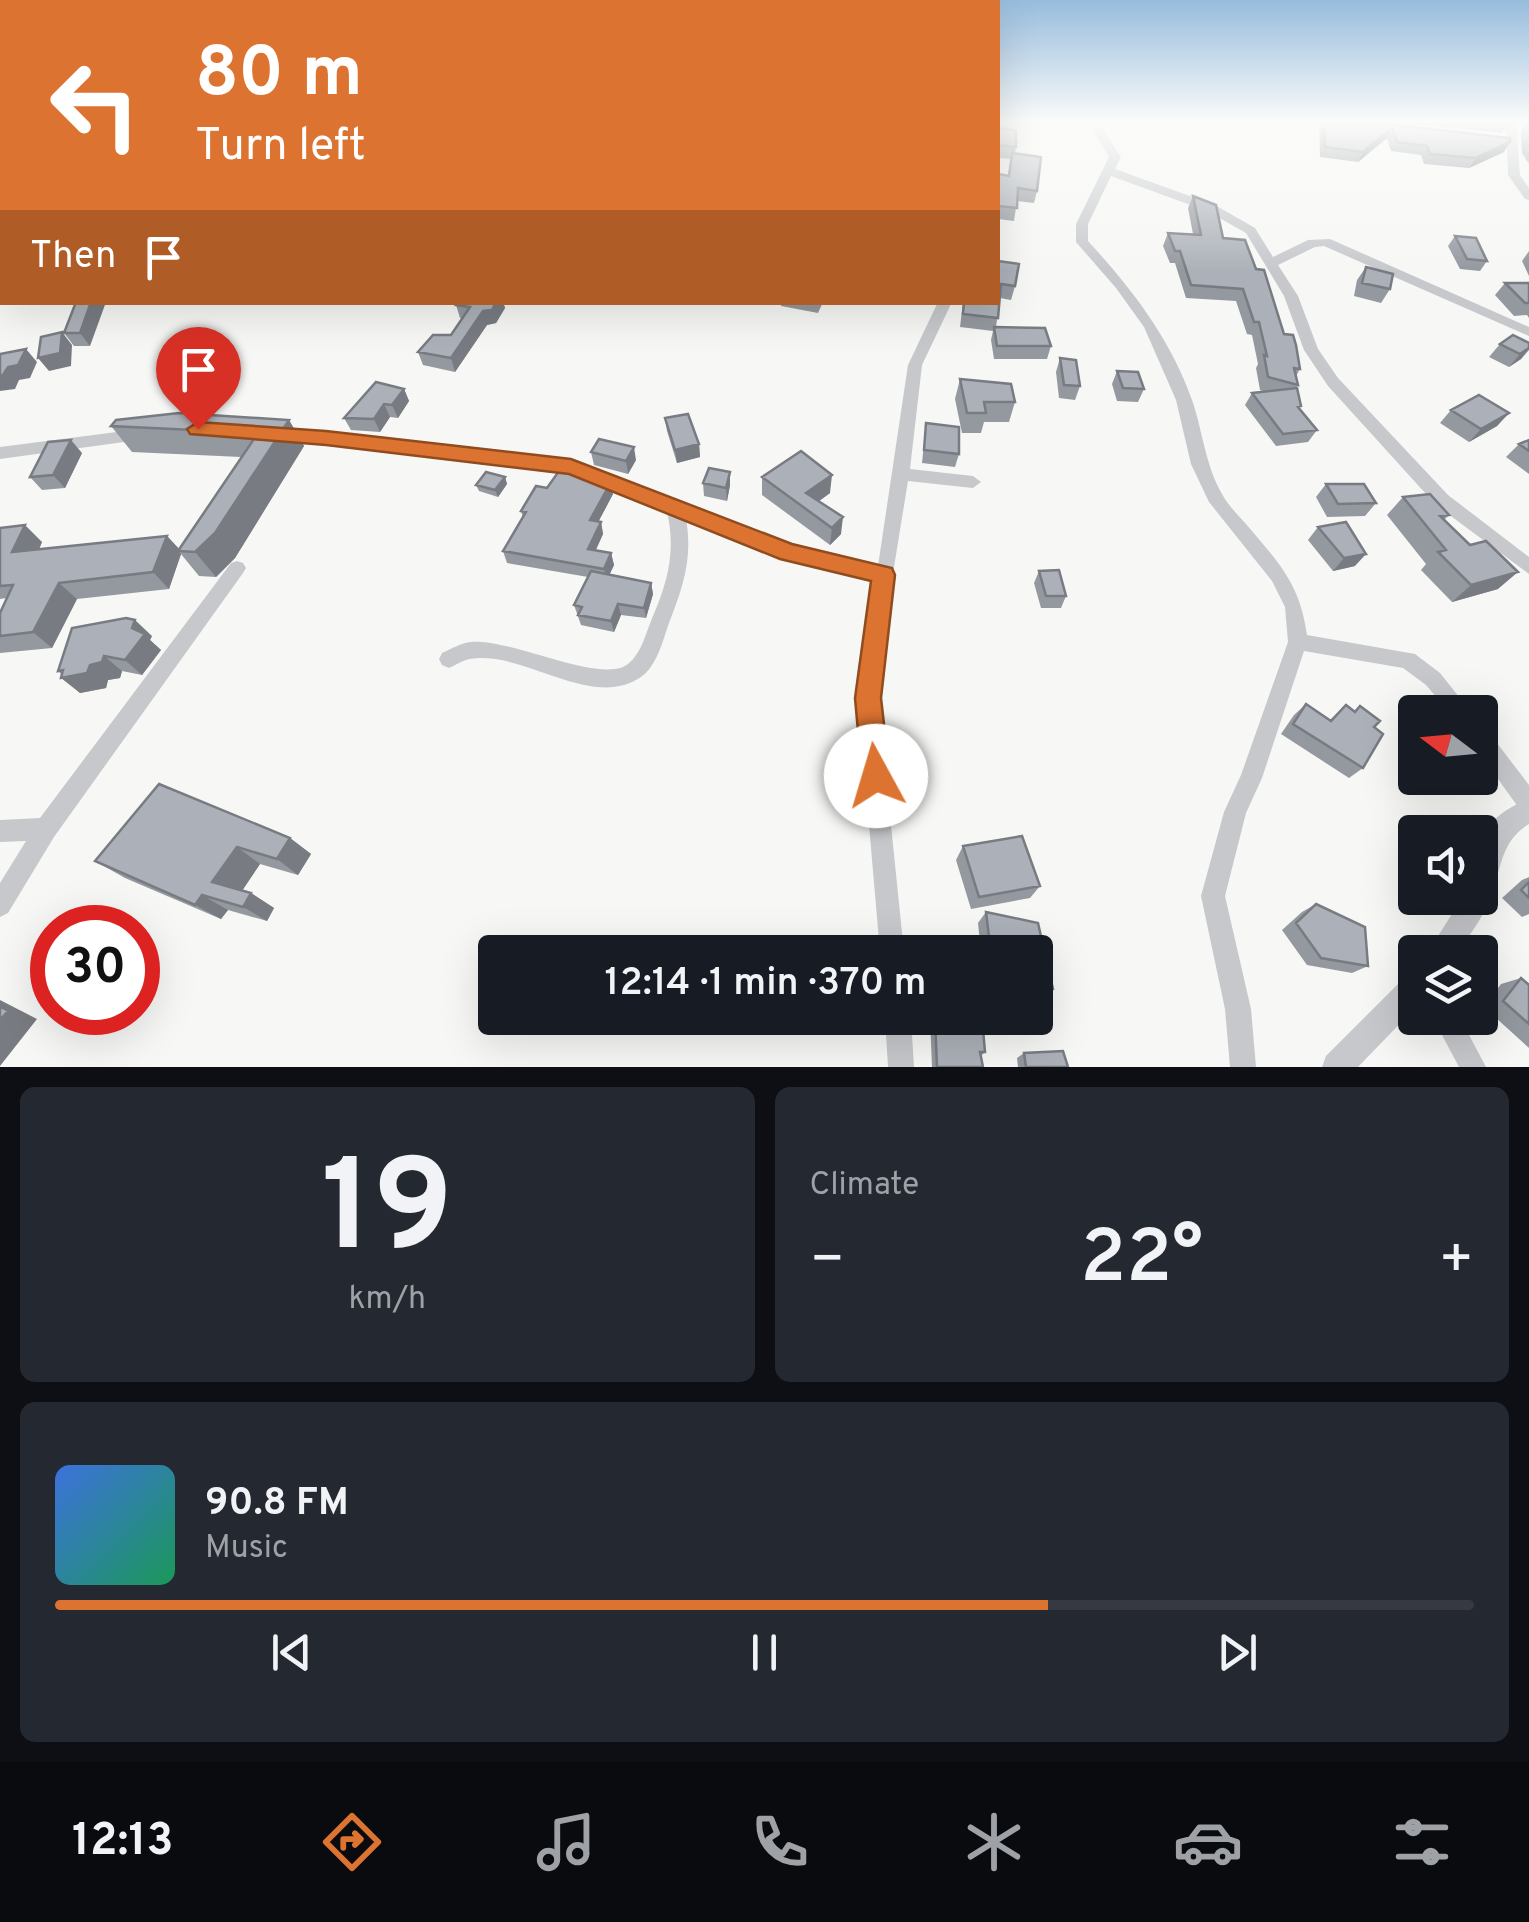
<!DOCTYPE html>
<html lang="en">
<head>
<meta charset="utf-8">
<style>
  :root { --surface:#171b24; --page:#242831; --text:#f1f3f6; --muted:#9ea1a6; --line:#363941; --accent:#dd7330 }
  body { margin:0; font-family:Overpass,sans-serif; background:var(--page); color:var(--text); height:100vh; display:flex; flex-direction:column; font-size:38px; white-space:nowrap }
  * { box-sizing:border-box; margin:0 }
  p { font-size:32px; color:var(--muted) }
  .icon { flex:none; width:55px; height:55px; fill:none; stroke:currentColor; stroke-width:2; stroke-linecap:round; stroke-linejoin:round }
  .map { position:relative; height:1067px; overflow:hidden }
  .panel { display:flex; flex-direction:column; gap:20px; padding:20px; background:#0d0f14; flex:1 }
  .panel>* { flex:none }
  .guide { position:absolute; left:0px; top:0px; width:1000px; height:305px; box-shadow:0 10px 40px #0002; background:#dd7330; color:#fff; overflow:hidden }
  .needle { width:65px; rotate:286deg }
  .tools { position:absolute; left:1398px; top:695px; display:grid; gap:20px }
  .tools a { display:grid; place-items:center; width:100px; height:100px; border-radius:10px; background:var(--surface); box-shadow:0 10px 40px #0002; font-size:50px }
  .speed { position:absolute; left:30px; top:905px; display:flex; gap:20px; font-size:50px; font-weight:700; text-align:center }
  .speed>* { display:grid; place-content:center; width:130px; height:130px; border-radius:50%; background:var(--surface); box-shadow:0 10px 40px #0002; line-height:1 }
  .speed .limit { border:15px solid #d22; background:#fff; color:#111 }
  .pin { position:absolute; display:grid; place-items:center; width:85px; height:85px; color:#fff; margin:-102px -42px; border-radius:50% 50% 50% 0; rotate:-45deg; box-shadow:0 0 10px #0007 }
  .pin .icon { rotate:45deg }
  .me { position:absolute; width:110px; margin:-55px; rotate:354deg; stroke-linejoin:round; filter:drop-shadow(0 0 8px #0008) }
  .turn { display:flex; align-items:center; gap:35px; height:210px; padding:0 30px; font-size:45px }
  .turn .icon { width:130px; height:130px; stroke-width:2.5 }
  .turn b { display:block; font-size:70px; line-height:85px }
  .then { display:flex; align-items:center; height:95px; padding:0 30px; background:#0003; gap:20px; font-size:38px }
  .big { font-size:75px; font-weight:600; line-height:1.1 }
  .panel .card { flex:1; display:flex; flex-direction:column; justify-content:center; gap:15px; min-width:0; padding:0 35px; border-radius:15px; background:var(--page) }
  .panel .dial { align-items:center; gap:0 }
  .dial b { font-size:130px; line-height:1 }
  .song { display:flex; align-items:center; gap:30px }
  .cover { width:120px; height:120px; border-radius:15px; background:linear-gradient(135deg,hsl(220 70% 55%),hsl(150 70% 35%)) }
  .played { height:10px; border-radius:5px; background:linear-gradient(90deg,var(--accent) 70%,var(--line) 70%) }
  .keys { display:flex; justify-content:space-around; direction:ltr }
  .heat { display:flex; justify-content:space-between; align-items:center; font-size:55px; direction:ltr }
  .panel .tiles { flex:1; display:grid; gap:20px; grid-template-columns:1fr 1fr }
  .card:last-child { grid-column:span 2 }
  .trip { position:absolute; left:478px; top:935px; width:575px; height:100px; border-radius:10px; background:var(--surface); box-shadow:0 10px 40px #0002; font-weight:600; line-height:100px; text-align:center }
  .menu { display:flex; height:160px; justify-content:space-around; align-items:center; background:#090b0e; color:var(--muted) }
  .menu .icon { width:70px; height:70px }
  .menu .selected { color:var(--accent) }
  .menu b { font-size:45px; color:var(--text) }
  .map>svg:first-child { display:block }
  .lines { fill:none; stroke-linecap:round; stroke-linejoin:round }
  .secondary-casing { stroke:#b8bbc0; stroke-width:6 }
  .minor { fill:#c6c8cc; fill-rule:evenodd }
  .tertiary { fill:#c6c8cc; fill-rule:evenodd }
  .secondary { fill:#fff; fill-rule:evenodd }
  .wall { fill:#94989f }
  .shaded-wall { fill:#787c82 }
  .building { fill:#acb1b9; stroke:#787c82; stroke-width:2.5 }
  .route { fill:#dd7330; stroke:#904b1f; stroke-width:2.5 }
</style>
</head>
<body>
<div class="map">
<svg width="1529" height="1067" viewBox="0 0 1529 1067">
  <rect width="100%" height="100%" fill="#f7f8f5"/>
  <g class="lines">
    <defs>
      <path id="secondary" d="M2 226V238L0 239V227Z"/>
    </defs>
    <!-- secondary casing -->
    <use href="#secondary" class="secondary-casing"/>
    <!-- minor -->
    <path class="minor" d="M1088 122H1098L1121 157 1115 169 1215 205 1255 228 1273 257 1308 240 1330 239 1529 327V336L1324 246 1315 247 1278 265 1298 296 1318 349 1338 378 1448 495 1529 557V574L1436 505 1328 386 1304 350 1284 296 1246 233 1207 211 1111 176 1088 224V241C1132 289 1170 338 1192 400 1203 432 1205 464 1222 494 1228 505 1238 515 1246 524 1278 562 1300 583 1307 635L1415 654 1440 673 1471 712H1449L1426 685 1403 668 1304 651 1262 778 1246 813 1225 896 1251 1009 1256 1067H1230L1225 1009 1201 896 1224 812 1241 775 1288 642 1285 607 1272 581 1209 502 1191 464 1176 400 1144 327 1116 288 1076 242V224L1109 157Z
      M1506 122H1516L1520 175 1529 188V200L1525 199 1508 175Z
      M0 165H2V171H0Z
      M938 302H952L922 365 910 469 973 476 981 482 973 488 908 481 881 647 878 698 904 952H880L858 698 861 647 875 580 789 559 686 519C693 558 683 587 669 623 663 640 657 666 641 677 592 711 524 650 470 659 463 660 456 665 449 668L442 665 439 659 442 653C451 649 461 643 471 642 511 638 601 685 628 664 642 653 646 632 653 616 668 581 676 550 667 512L569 473 275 439 267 433 275 427 571 461 791 546 878 566 908 365Z
      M140 429 146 431 148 435 146 439 0 459V447Z
      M237 561 243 563 246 568 243 573 54 837 8 913 0 917V883L26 841 0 842V820L40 818 231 563Z
      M1480 727 1487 730 1529 785V814L1521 811 1480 754Z
      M885 1018H911L914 1067H888Z
      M1433 1018H1460L1486 1067H1459Z"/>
    <!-- tertiary -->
    <path class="tertiary" d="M1529 799V824C1497 843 1502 876 1487 905 1480 922 1468 937 1458 952H1428L1462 898H1480C1480 846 1475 820 1529 799Z
      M1415 973V1008L1358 1067H1322L1326 1056 1405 977Z"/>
    <!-- secondary -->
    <use href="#secondary" class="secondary"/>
  </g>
  <!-- wall -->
  <path class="wall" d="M1319 122H1371L1504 152 1469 168 1424 164 1421 155 1391 151 1387 138 1358 162 1320 157Z
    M1400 122H1505L1509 123 1502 133Z
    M1528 122H1529V164L1522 153 1521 132Z
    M998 128 1016 147 1015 154 1037 191 1034 203 1017 201 1014 221 998 219V181L1008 175 1011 159 998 158Z
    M1193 196 1223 238 1256 269 1300 369 1296 376 1299 409 1317 430 1308 442 1276 446 1245 405 1252 393 1265 392 1260 390 1256 368 1258 364 1252 335 1247 334 1236 301 1186 298 1175 263H1170L1163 246 1168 233 1193 234 1188 208Z
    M1455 236 1487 261 1480 271 1460 269 1448 246Z
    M1529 251V276L1522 261Z
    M998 261 1015 286 1011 300 1000 298 996 327 1051 346 1047 359H994L991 340 993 331 960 327 963 302H998Z
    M1366 267 1390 289 1381 303 1354 296 1357 280Z
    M1505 283H1529V318L1527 315 1514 316 1495 295Z
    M76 302 90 346H74L64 333Z
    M458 302H503L505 308 496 323 487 325 455 372 423 365 418 352 451 335 462 318H460L456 305Z
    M781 302H823L818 313 781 306Z
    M1529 343V350L1521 359 1509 367 1489 357 1500 344Z
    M1060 358 1080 386 1075 400 1059 398 1056 372Z
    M1117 371 1144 389 1138 402 1117 401 1112 384Z
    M960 379 1015 402 1009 422H984L981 433H962L955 399Z
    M404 389 409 401 398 418 390 417 380 432 351 430 344 418Z
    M1451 410 1509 413 1497 426 1469 442 1440 423Z
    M665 418 699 444 700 457 677 463 667 431Z
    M289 420 304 446 235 558 216 577 199 576 181 554 169 589 77 599 52 648 0 653V613L7 598 0 599V528L42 542 39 549 167 536 179 549 241 457 132 452 111 426Z
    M926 423 959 454 955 467 922 463Z
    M1529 440V474L1506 457 1519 444Z
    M591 452 636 460 628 474 594 465Z
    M82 453 65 488 42 490 30 477Z
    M505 477 507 484 498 497 479 491 476 485Z
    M762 477 830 493 819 501 841 534 830 545 762 495Z
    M703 483 730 485 727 501 704 496Z
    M1326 484 1376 503 1365 516 1327 517 1316 497Z
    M547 488 613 494 598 522H601L603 534 596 550 611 553 614 565 609 575 651 583 653 594 646 618 621 615 614 632 581 625 574 605 588 577 507 563 503 551 523 517 521 511Z
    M1403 497 1449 515 1444 520 1470 545 1498 589 1452 602 1421 570 1426 564 1387 515Z
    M1318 527 1355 566 1333 571 1308 540Z
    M1039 571 1066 596 1061 608H1041L1034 583Z
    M152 636 150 640 161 650 142 675 122 671 120 678 108 680 106 688 80 693 58 671Z
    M1306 704 1330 720 1346 705 1354 711 1360 706 1374 727 1363 768 1349 778 1281 734 1294 715Z
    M290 838 311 854 298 875 260 864 242 891 251 893 274 908 267 921 228 910 221 919 125 878 95 861Z
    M963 846 1040 886 1030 898 971 909 956 860Z
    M1529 877V914L1522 917 1502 898 1522 880Z
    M1316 904 1368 966 1352 973 1307 965 1282 930 1302 912Z
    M986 912 1038 923 1053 989 1042 999 1035 1000V952H981L978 923Z
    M1521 978 1529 985V1048L1484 1007 1501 984Z
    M930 1018H982L985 1052 981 1056 983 1067H932Z
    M1024 1053 1068 1067H1018L1017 1058Z"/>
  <!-- shaded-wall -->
  <path class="shaded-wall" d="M1392 128 1387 138 1358 162 1363 152Z
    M1510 142 1504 152 1469 168 1476 158Z
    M91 302H106L90 346 80 333Z
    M496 302H503L505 308 496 323 487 325 455 372 451 358 483 311Z
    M62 332 72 345 71 366 49 371 38 358Z
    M1529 348 1521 359 1509 367 1520 354Z
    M26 349 37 362 30 378 19 380 15 389 0 391V376Z
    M404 389 409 401 398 418 392 405Z
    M384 404 390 417 380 432 374 419Z
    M1509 413 1497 426 1469 442 1481 429Z
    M289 420 304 446 235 558 216 577 195 552Z
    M71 440 82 453 65 488 53 475Z
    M699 444 700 457 677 463 675 450Z
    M634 447 636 460 628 474 626 461Z
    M730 472V485L727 501 726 488Z
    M832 475 830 493 807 510 806 493Z
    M505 477 507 484 498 497 495 490Z
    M611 482 613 494 593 532 590 520Z
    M843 517 841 534 830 545 832 528Z
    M601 522 603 534 591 560 588 549Z
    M25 525 42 542 31 569 12 552Z
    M167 536 181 551H178L181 554 169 589 153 572Z
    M611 553 614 565 607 580 604 569Z
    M1366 554 1355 566 1333 571 1344 558Z
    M1518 572 1498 589 1452 602 1471 585Z
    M59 583 77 599 52 648 33 632Z
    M651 583 653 594 646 618 644 608Z
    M618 604 621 615 614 632 611 621Z
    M135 620 152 636 150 640 161 650 142 675 125 660Z
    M104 656 122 671 120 678 108 680 106 688 80 693 61 678 90 665Z
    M290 838 311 854 298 875 277 859Z
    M237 847 260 864 237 898 212 882Z
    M251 893 274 908 267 921 243 907Z
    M202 895 228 910 221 919 195 905Z
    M0 1000 37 1019 0 1066Z"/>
  <!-- building -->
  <path class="building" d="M1324 122H1371L1510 138V142L1476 158 1430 154 1427 146 1397 142 1392 128 1363 152 1325 147Z
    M0 125H2V152L0 155Z
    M998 128 1016 130V147L998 145Z
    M1012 153 1041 157 1037 191 1018 188 1017 208 998 206 999 174 1009 176Z
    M1193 196 1216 205 1223 238 1245 240 1256 269 1264 270 1284 334 1293 335 1296 345 1300 369 1294 368 1298 385 1268 377 1264 355 1267 356 1259 322H1254L1243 289 1191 285 1180 251H1175L1168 233 1201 235Z
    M1455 236 1476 238 1487 261 1467 259Z
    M998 261 1019 264 1015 286 1001 284 998 318 963 314 964 302H998Z
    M1366 267 1393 274 1390 289 1362 283Z
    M1505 283H1529V303H1525Z
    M76 302H91L80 333H64Z
    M458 302H496L492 310 483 311 451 358 418 352 433 335H451L470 307 456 305Z
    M994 327 1045 328 1051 346H997Z
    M62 332 60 353 38 358 41 337Z
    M1513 335 1529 343V348L1520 354 1500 344Z
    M26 349 18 365 8 367 3 375 0 376V354Z
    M1060 358 1076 360 1080 386 1064 385Z
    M1117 371 1138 372 1144 389 1123 388Z
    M960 379 1011 384 1015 402H984L986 413H967Z
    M376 382 404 389 392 405 384 404 374 419 344 418Z
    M1297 388 1301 406 1298 407 1317 430 1283 434 1252 393Z
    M1479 395 1509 413 1481 429 1451 410Z
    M179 413 289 420 215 533 195 552 178 551 258 433 111 426 116 420Z
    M688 414 699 444 675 450 665 418Z
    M926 423 959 427V454L924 450Z
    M599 439 634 447 626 461 591 452Z
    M71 440 53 475 30 477 48 442Z
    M1529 440V451L1519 444Z
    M801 451 832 475 806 493 843 517 832 528 762 477Z
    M564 464 611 482 590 520 601 522 588 549 611 553 604 569 503 551 526 512 521 511 536 486 547 488Z
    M709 468 730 472 726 488 703 483Z
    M486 472 505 477 495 490 476 485Z
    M1326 484H1364L1376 503 1338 504Z
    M1430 494 1449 515 1440 516 1470 545 1486 541 1518 572 1471 585 1438 552 1446 550 1403 497Z
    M1346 522 1366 554 1344 558 1318 527Z
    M25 525 12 552 167 536 153 572 59 583 33 632 0 636V613L13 585 0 586V528Z
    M1059 570 1066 596H1046L1039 571Z
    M591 571 651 583 644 608 618 604 611 621 578 615 582 607 574 605Z
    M126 618 135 620 132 628 145 634 125 660 104 656 102 662 90 665 87 673 61 678 63 670 58 671 72 628Z
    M1306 704 1331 721 1346 705 1355 712 1360 706 1380 721 1374 727 1383 734 1363 768 1293 724Z
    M159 784 290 838 277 859 237 847 212 882 251 893 243 907 202 895 195 905 95 861Z
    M1022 836 1040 886 979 897 963 846Z
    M1529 882V898L1521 890Z
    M1316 904 1365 927 1368 966 1321 958 1296 923Z
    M986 912 1038 923 1053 989 1035 992V952H983L990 945Z
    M1521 978 1529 985V1024L1503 1001Z
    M0 1006 8 1011 0 1020Z
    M935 1018H982L985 1052H980L983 1067H937Z
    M1063 1051 1068 1067H1026L1024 1053Z"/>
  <!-- sky -->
  <linearGradient id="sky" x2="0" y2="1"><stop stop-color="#97bcdd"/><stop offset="0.45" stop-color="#fbfcfa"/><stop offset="1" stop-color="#fbfcfa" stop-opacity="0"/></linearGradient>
  <rect width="1529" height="271" fill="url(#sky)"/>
  <!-- route -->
  <path class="route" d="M198 422 326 431 571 459 792 544 892 568 895 575 881 698 890 776 886 785 876 789 866 785 862 776 855 698 871 581 780 559 569 474 326 445 190 434 187 429Z"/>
</svg>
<div class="tools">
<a><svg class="needle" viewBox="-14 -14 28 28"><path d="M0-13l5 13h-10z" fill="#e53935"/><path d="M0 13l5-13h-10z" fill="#9ea1a6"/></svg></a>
<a><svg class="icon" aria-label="sound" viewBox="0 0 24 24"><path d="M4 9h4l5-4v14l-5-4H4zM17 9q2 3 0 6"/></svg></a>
<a><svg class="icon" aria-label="layers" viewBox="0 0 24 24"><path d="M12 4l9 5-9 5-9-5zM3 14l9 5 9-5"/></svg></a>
</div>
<div class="speed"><div class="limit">30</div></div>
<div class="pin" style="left:198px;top:429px;background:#d93025"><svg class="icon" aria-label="arrive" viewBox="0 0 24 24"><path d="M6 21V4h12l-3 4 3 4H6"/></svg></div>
<svg class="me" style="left:876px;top:776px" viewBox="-20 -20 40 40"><circle r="19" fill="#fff"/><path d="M0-13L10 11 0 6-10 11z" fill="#dd7330"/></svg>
<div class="trip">12:14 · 1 min · 370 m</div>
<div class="guide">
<div class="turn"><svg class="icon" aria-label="left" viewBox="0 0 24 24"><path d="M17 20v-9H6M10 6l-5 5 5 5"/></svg><div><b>80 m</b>Turn left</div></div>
<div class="then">Then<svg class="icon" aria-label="arrive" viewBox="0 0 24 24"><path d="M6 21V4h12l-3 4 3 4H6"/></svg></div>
</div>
</div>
<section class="panel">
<div class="tiles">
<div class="card dial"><b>19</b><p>km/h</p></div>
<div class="card"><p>Climate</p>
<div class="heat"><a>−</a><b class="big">22°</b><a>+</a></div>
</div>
<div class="card">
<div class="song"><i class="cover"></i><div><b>90.8 FM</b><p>Music</p></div></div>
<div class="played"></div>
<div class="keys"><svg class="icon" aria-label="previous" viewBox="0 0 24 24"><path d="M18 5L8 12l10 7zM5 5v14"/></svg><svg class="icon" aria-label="pause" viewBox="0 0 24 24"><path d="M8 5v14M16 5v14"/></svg><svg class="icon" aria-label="next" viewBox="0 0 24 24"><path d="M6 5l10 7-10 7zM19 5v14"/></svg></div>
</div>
</div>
</section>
<nav class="menu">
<b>12:13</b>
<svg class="icon selected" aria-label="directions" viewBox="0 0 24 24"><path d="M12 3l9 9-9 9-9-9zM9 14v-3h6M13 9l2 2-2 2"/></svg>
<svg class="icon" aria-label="music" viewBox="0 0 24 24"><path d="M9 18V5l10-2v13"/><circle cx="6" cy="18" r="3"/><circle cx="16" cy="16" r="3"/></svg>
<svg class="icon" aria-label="phone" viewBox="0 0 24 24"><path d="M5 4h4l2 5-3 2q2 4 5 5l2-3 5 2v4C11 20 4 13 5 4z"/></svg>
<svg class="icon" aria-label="climate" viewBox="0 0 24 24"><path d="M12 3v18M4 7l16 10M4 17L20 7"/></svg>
<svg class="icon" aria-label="car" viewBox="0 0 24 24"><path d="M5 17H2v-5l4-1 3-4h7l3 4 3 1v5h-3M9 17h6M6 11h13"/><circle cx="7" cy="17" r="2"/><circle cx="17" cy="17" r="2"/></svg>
<svg class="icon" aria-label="filters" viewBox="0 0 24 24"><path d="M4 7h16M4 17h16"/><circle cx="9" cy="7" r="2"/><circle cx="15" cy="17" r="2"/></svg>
</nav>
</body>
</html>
